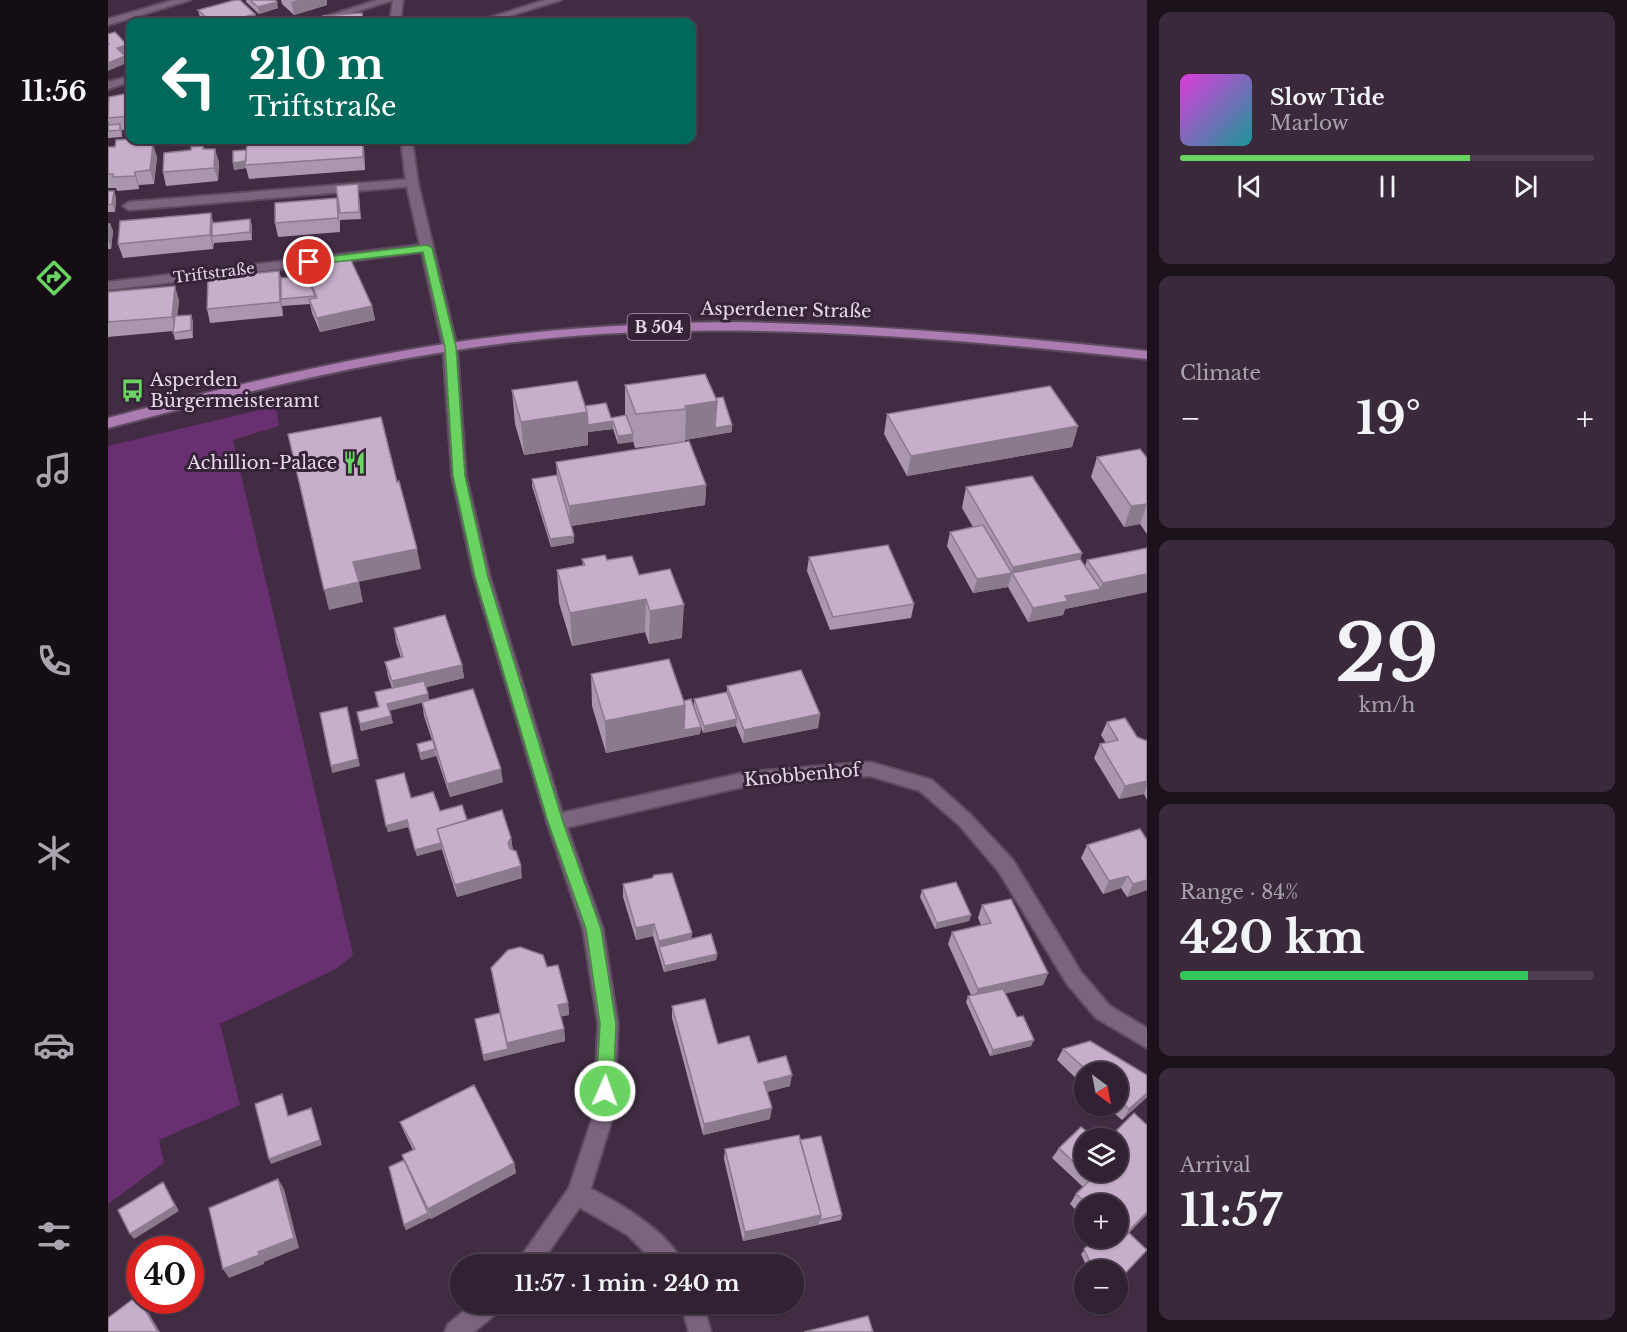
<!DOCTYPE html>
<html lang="en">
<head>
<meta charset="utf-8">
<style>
  :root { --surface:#312133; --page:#39293b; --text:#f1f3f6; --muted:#a8a3ac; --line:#4c3e4e; --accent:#6bd362 }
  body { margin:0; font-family:"Libre Baskerville",serif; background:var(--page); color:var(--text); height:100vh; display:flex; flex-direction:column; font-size:22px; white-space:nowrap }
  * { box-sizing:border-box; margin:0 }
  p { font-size:20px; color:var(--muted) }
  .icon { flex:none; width:33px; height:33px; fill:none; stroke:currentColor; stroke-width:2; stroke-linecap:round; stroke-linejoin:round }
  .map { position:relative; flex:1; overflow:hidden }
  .panel { display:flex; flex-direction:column; gap:12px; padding:12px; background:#1b121c; width:480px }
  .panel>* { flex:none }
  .hud { position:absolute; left:18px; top:18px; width:570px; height:126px; border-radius:12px; box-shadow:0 2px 4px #0004,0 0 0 2px var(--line); background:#00695c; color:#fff; overflow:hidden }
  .needle { width:39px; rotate:148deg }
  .buttons { position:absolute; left:966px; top:1062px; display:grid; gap:12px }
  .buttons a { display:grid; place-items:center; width:54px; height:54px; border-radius:50%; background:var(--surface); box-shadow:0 2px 4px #0004,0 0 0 2px var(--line); font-size:30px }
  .speed { position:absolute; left:18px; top:1236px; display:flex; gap:12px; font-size:30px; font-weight:700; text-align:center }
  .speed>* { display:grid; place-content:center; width:78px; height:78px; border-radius:50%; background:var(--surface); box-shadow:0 2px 4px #0004,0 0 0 2px var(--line); line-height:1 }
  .speed .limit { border:9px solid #d22; background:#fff; color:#111 }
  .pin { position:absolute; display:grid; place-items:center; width:51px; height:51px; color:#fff; margin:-26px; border:3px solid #fff; border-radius:50%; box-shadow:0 2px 6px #0007 }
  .me { position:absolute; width:66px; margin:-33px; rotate:2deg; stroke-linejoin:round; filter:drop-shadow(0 0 4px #0008) }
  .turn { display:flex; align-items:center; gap:21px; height:126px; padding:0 24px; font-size:27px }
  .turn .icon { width:78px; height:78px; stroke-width:2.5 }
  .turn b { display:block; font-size:42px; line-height:51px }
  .big { font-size:45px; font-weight:700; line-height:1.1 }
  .panel .widget { flex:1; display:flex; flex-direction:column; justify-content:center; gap:9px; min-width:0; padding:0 21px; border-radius:12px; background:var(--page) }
  .panel .dial { align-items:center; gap:0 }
  .dial b { font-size:78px; line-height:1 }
  .song { display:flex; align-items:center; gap:18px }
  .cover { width:72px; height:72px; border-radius:9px; background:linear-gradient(135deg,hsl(300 70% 55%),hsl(180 70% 35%)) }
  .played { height:6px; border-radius:3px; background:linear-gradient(90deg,var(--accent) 70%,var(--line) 70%) }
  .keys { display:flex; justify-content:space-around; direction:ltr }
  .heat { display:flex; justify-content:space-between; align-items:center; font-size:33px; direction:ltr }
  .charge { height:9px; border-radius:4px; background:linear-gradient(90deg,#34c759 84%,var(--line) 0) }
  .trip { position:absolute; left:342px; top:1254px; width:354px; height:60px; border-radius:30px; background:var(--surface); box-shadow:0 2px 4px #0004,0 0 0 2px var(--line); font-weight:700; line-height:60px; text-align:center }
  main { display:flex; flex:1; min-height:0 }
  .tab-bar { display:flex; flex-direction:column; width:108px; justify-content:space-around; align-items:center; background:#140d14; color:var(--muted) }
  .tab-bar .icon { width:42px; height:42px }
  .tab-bar .selected { color:var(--accent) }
  .tab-bar b { font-size:27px; color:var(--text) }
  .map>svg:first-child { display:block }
  .green { fill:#683070 }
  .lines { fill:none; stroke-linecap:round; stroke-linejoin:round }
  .service-casing { stroke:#5d4b5f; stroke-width:4 }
  .minor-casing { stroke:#5d4b5f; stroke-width:4 }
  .tertiary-casing { stroke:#5d4b5f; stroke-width:4 }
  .primary-casing { stroke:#5d4b5f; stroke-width:4 }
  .service { fill:#7c647f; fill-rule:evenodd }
  .minor { fill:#7c647f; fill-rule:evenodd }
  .tertiary { fill:#7c647f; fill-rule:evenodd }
  .primary { fill:#ab7bb1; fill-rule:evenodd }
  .wall { fill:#ab96af }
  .shaded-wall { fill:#8b7a8e }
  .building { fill:#c7aecb; stroke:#8b7a8e; stroke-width:1.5 }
  .route { fill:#6bd362; stroke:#468940; stroke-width:1.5 }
  .labels { text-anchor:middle; stroke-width:6; stroke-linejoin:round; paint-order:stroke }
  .far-street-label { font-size:15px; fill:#e7dae9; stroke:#362239 }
  .shield { fill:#362239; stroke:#b2a3b4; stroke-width:1.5 }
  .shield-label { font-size:16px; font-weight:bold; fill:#e7dae9 }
  .street-label { font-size:18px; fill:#e7dae9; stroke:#362239 }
  .poi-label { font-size:18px; fill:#e7dae9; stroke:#362239; text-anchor:start }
</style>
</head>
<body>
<main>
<nav class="tab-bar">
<b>11:56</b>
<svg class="icon selected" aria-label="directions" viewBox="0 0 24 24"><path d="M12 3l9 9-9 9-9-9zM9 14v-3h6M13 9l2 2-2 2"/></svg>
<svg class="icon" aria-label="music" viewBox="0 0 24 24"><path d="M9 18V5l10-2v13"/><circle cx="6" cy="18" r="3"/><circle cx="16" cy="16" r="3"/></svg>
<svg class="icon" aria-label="phone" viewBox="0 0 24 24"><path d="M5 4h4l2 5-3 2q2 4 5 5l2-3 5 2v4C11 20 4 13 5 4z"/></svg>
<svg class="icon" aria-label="climate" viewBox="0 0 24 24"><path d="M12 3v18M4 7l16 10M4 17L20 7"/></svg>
<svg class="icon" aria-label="car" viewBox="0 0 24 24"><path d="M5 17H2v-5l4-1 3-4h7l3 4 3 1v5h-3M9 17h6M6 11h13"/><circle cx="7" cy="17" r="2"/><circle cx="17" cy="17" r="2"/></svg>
<svg class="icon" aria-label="filters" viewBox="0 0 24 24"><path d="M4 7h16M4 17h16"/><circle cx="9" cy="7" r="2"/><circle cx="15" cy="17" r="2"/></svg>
</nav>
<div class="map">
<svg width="1039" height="1332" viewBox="0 0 1039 1332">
  <rect width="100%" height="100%" fill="#412c44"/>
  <!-- green -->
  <path class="green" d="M168 406 171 426 125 440 245 955 228 969 112 1024 132 1105 51 1140 56 1163 0 1204V446Z"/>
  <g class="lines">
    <defs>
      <path id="service" d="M304 179 310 183 308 186 21 210 15 206 21 202Z"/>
      <path id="minor" d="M66 0H82L0 25V19Z
        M269 0H285L215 22H201Z
        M437 0H453L382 22H368Z
        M22 76V82L0 89V82Z
        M319 244 325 248 323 251 0 290V282Z
        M762 762 824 780 863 815 905 860 973 972 1002 1006 1039 1028V1048L988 1018 959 984 891 872 851 825 812 791 762 776 639 786 448 830 442 827 439 822 442 817 448 814 639 772Z
        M470 1183C501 1196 564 1232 574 1264H548L520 1235 462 1202 459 1194 462 1186Z
        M573 1304H595L603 1332H581Z"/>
      <path id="tertiary" d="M285 0H295L292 22H282Z
        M293 140H304L310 183 349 347 358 476 382 577 457 822 495 929 510 1024 506 1113 481 1194 432 1264H408L461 1188 486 1113 490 1024 475 929 439 822 366 577 344 476 335 347 298 183Z
        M365 1304H393L390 1312 366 1332H337L340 1324Z"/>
      <path id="primary" d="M620 322C761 324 900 336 1039 351V359C857 340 675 323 492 334 325 345 161 385 0 428V418C138 382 278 348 420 333 487 326 553 323 620 322Z"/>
    </defs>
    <!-- service casing -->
    <use href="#service" class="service-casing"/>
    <!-- minor casing -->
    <use href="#minor" class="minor-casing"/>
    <!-- tertiary casing -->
    <use href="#tertiary" class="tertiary-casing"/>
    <!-- primary casing -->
    <use href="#primary" class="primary-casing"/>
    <!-- service -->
    <use href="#service" class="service"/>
    <!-- minor -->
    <use href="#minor" class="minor"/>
    <!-- tertiary -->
    <use href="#tertiary" class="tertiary"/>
    <!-- primary -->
    <use href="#primary" class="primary"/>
  </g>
  <!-- wall -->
  <path class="wall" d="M138 0H167L170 8 151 14 138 2Z
    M173 0H219V5L186 15 174 4Z
    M90 10 147 14 149 22H62V21L79 20 92 17Z
    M22 93V130H14V137L0 138V109Z
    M38 144 49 157 46 184 31 185V189L9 191 8 188H0V147Z
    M95 146 96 149 111 162 110 181 58 186 55 172 83 150Z
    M256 148 257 170 141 179 138 168 126 170 125 163Z
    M250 184 253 219 232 220V232L170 237 167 223 229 198Z
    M0 191H6L8 198 7 212H0Z
    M103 213 105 223 142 219 144 226V240L106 243 105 249 15 258 10 244Z
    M0 224H2L5 231 3 249H0Z
    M197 268 264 306 267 320 212 332 204 313 202 304 174 306 175 316 102 323 99 309 171 271 173 278 199 276Z
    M0 292 71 300 69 316 83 315 85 322V338L67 340 65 331 0 337Z
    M517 385 608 398 624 432 577 440V442L598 485 597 505 463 526 466 543 443 547 424 486V479L449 475 448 462 574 442 527 448 525 441 510 444 505 429 480 432V445L416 455 407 424 404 390 477 406 503 418 517 416Z
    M779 414 970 426 964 447 799 476 776 434Z
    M989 457 1039 458V534L1032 524 1016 527 983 477Z
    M858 487 974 553 972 559 977 566 979 560 1039 548V592L957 609 955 615 920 622 900 587 865 593 839 546 842 532 865 527 854 508Z
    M701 557 806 604 803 618 722 630 699 571Z
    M474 559 499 560 531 575 574 638 541 644 537 632 464 646 451 603 449 570 475 565Z
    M286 628 354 665 356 678 318 687 321 700 395 782 342 797 328 755V756L313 760 310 750 309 744 324 740 316 716 314 702 281 710 285 723 253 731 249 712 270 707 267 692 284 688 280 676 277 662 293 658 288 642Z
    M483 674 576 701 593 727 592 734 498 753 484 706Z
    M619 686 712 714 710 728 635 743 628 726 595 733 586 706V699L619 692Z
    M999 722 1039 741V800L1036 794 1011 799 986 758 992 744 998 743 993 735Z
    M268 780 303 798 332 811 403 838 405 850 414 878 349 897 333 847 334 849 309 856 300 827 280 832Z
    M1039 840V890L1019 897 1013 888 995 894 973 858 979 845Z
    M515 884 584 933 583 938 609 954 608 960 556 972 545 936 528 940 515 897Z
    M814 890 863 915 861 921 827 929 812 897Z
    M874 905 940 973 935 985 897 993 923 1046 882 1056 858 1002 860 996 863 995 840 944 844 932 873 925 870 918Z
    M439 967 460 1003 461 1015 453 1016 456 1029 457 1041 376 1061 367 1019 392 1014 383 968Z
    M564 1006 610 1044 650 1063 682 1086 659 1092 662 1119 595 1135 564 1018Z
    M955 1049 1039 1075V1097L1014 1120 998 1106H1010V1072H976V1086L949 1060Z
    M292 1122 406 1163 408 1173 323 1219 321 1215 322 1218 298 1230 296 1225V1160L294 1155 305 1150 296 1132Z
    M1039 1125V1214L1021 1233 1035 1254 1010 1281V1270H980L973 1254 988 1238H1010V1204H976V1218L962 1204 968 1194 975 1187 944 1158 951 1148 1010 1172V1138H1003L1006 1133Z
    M692 1140 734 1215 733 1220 635 1241 616 1159 617 1149Z"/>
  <!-- shaded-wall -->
  <path class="shaded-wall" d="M189 0H219V5L186 15 183 2Z
    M169 2 170 8 151 14 150 7Z
    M147 14 149 22H118Z
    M19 45 21 52 11 55 9 48Z
    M17 56 19 63 0 71V63Z
    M12 124 14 130V137L12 130Z
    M255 140 256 148 257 170 255 157Z
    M45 144 49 157 46 184 42 170Z
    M107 149 111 162 110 181 106 168Z
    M140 160 137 165 138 168 126 170 125 163Z
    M27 172 31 185V189L27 176Z
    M6 191 8 198 7 212 4 204Z
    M229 198 232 213H230L232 232 230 218Z
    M103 213 106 227 104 236 105 243V249L102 235Z
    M142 219 144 226V240L142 232Z
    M2 224 5 231 3 249 1 242Z
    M171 271 174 285 173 299 174 306 175 316 172 302Z
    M67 286 71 300 68 331 64 317Z
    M264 306 267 320 212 332 209 318Z
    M83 315 85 322V338L83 330Z
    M609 401 624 425V432L577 440 578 409 577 406Z
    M479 412 505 421V429L480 432V445L416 455 413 422Z
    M970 426 964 447 799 476 803 456Z
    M525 434V442L510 444V436Z
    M598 485 597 505 462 526 461 506Z
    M1039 504 1032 524 1016 527 1023 506Z
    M466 536V543L443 547 442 539Z
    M309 549 313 569 250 582 245 562Z
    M974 553 967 573H904L900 587 905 567Z
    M904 573 900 587 865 593 869 579Z
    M1039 574V592L957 609 955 615 920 622 925 608 957 596 992 589 995 583Z
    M251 582 255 602 221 610 216 590Z
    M538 599 537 632 464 646 462 613Z
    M576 605 574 638 541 644 542 611Z
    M354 665 356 678 287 695 284 681Z
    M320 694 321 701 281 711 279 704Z
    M577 705 593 727 592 734 498 753 497 721Z
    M239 707 252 766 224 773 223 766Z
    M712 714 710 728 635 743 636 730Z
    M283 716 285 723 253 731 252 724Z
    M629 719 628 726 595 733 596 726Z
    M327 749 328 756 313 760 312 753Z
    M393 769 395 782 342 797 339 784Z
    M1039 781V786L1036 794 1011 799 1017 786Z
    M299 820 300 827 280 832 278 826Z
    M403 838 405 851 401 856 400 843Z
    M333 843 334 849 309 856 307 850Z
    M413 866 414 878 349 897 347 885Z
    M1020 876 1013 888 995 894 1001 881Z
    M1039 880V890L1019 897 1025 884Z
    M863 915 861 921 827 929 829 923Z
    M546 924 545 936 528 940V928Z
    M584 933 583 945 551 947V941Z
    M609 954 608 960 556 972 557 966Z
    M940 973 935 985 865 1001 870 989Z
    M460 1003 461 1015 451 1017 450 1005Z
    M456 1029 457 1041 376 1061 375 1055 399 1043Z
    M926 1040 923 1046 882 1056 885 1050Z
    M684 1075 682 1086 654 1093 656 1082Z
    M1039 1093V1097L1014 1120 1021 1109Z
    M203 1108 214 1145 163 1164 161 1159Z
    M664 1108 662 1119 595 1135 596 1124Z
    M406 1163 408 1173 323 1219 320 1209Z
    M170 1179 176 1189 191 1248 156 1262V1264L121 1278 115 1269Z
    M55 1182 71 1211 26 1239 22 1234Z
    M1039 1212V1214L1007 1247 1014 1238Z
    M320 1213 322 1218 298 1230 296 1225Z
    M713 1215 710 1225 635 1241 637 1232Z
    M29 1296 36 1305 52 1332H50Z"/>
  <!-- building -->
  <path class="building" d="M127 0H132L147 14 118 22H103L90 10Z
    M142 0H167L169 2 150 7Z
    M254 13 255 22H208V21L215 20V16Z
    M76 17 79 20 92 17 97 22H63L62 21Z
    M7 32 19 45 9 48 17 56 0 63V44H1L0 43V34Z
    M21 93H22V116L0 118 1 97Z
    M0 121 1 125 12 124V130L0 131Z
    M22 139 36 140V145L45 144 42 170 27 172V176L5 177V174H0V147H7L8 140Z
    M189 140H255V157L137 165 139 143Z
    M95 146V149H107L106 168 55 172 56 153 83 150V147Z
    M138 150V161L125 163V151Z
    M250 184 251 212 232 213 228 186Z
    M0 191H6L4 204 0 205Z
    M229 198 230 218 167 223V203Z
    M103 213 102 235 10 244 12 221Z
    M142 219V232L104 236V223Z
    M0 224H2L0 242Z
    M242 258 264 306 209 318 201 299 209 298 197 268Z
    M171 271 172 302 99 309 100 278Z
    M199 276 207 296 173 299V278Z
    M67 286 64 317 0 322V292Z
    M83 315V330L65 333 67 316Z
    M597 374 609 401 577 406 578 409 528 414 517 385Z
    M469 381 479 412 413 422 404 390Z
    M942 386 970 426 803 456 779 414Z
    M615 397 624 425 607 428 609 401 608 398Z
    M498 403 503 418 518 415 525 434 510 436 505 421 480 425 479 412 477 406Z
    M273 417 289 482 291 481 309 549 245 562 251 582 216 590 180 434Z
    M581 441 598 485 461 506 448 462Z
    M1032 449 1039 458V504L1023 506 989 457Z
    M449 475 466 536 442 539 424 479Z
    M924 476 974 553 905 567 858 487Z
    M875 525 904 573 869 579 842 532Z
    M780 545 806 604 725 617 701 557Z
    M1039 548V574L995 583 979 560Z
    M497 555 499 560 524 556 531 575 562 569 576 605 542 611 538 599 462 613 449 570 477 565 474 559Z
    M972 559 993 589 957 596 960 601 925 608 904 573Z
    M337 615 354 665 284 681 277 662 295 657 286 628Z
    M561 659 577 705 497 721 483 674Z
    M693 670 712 714 636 730 619 686Z
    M316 681 320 694 279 704 283 716 252 724 249 712 271 707 267 692Z
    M365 689 393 769 339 784 314 702Z
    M619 692 629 719 596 726 586 699Z
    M583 699 593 727 576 730 577 705 576 701Z
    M239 707 250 759 223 766 212 713Z
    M1017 718 1029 737 1039 741V781L1017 786 992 744 1010 740 999 722Z
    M325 740 327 749 312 753 309 744Z
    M296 773 303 798 325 792 332 811 354 805 359 820 329 829 333 843 307 850 299 820 278 826 268 780Z
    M394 810 403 838 400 843 402 849 408 851 413 866 347 885 329 829Z
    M1032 829 1039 840V880L1025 884 1020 876 1001 881 979 845Z
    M564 873 584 933 551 941 546 924 528 928 515 884 544 878 546 875Z
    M848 882 863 915 829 923 814 890Z
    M903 899 940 973 870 989 844 932 883 923 874 905Z
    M603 934 609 954 557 966 551 947Z
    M412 947 435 955 439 967 450 965 460 1003 450 1005 456 1029 399 1043 383 968 400 950Z
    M895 989 909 1017 915 1016 926 1040 885 1050 860 996Z
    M597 999 610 1044 641 1036 650 1063 678 1056 684 1075 656 1082 664 1108 596 1124 564 1006Z
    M392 1013 400 1049 375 1055 367 1019Z
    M982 1041 1039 1075V1093L1021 1109 1010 1099V1072H981L955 1049Z
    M366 1085 406 1163 320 1209 294 1155 307 1149 292 1122Z
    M174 1094 180 1116 203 1108 212 1140 161 1159 147 1104Z
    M1026 1113 1039 1125V1212L1014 1238 1010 1233V1204H980L968 1194 983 1179 951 1148 973 1127 987 1138H976V1172H1010V1144L1014 1140 1006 1133Z
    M691 1135 713 1215 637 1232 617 1149Z
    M713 1136 734 1215 712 1220 713 1215 692 1140Z
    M296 1160 320 1213 296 1225 281 1167Z
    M170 1179 186 1238 150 1252 151 1255 115 1269 101 1208Z
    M55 1182 67 1206 22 1234 10 1210Z
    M1021 1233 1039 1250 1010 1281V1270H986L976 1249 988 1238H1006L1011 1242Z
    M29 1296 50 1332H0V1318Z
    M760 1316 765 1332H696Z"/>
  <!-- route -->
  <path class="route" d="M319 245 324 248 348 347 357 476 380 577 455 822 493 929 508 1024 505 1091 503 1097 497 1099 491 1097 488 1091 492 1024 478 929 440 822 367 577 345 476 337 347 315 252 201 265 196 262 201 259Z"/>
  <!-- icons -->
  <defs>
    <symbol id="bus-bare" viewBox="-9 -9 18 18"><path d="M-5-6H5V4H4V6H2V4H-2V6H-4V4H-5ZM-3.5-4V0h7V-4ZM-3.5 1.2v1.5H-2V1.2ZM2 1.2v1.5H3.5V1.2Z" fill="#6bd362" stroke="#362239" stroke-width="2.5" paint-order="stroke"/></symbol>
    <symbol id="restaurant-bare" viewBox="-9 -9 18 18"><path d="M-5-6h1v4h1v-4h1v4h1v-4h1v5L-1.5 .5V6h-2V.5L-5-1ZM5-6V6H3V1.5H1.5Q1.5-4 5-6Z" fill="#6bd362" stroke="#362239" stroke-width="2.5" paint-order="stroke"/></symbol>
  </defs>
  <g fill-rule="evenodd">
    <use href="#bus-bare" x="8" y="374" width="33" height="33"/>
    <use href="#restaurant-bare" x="230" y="446" width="33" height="33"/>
  </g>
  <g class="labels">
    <!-- far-street labels -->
    <g class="far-street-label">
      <text transform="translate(106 273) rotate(-7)" y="5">Triftstraße</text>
    </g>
    <!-- shield labels -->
    <rect class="shield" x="519.5" y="314" width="63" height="26" rx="4.5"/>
    <g class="shield-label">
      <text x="551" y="333">B 504</text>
    </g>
    <!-- street labels -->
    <g class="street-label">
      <text transform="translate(678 310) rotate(1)" y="6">Asperdener Straße</text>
      <text transform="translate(694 775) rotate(-5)" y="6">Knobbenhof</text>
    </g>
    <!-- poi labels -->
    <g class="poi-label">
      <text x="42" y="386">Asperden<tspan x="42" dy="21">Bürgermeisteramt</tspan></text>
      <text x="229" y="469" text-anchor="end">Achillion-Palace</text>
    </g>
  </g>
</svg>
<div class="buttons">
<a><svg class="needle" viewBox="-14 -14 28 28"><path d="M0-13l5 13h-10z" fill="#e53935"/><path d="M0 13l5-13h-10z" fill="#a8a3ac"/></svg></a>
<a><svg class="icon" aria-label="layers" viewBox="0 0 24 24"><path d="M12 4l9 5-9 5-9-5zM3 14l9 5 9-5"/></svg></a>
<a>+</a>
<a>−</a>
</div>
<div class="speed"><div class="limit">40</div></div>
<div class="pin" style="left:201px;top:262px;background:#d93025"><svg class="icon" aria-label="arrive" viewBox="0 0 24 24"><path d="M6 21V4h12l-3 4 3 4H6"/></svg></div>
<svg class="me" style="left:497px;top:1091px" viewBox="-20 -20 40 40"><circle r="17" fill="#6bd362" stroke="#fff" stroke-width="3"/><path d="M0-11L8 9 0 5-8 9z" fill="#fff"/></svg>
<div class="trip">11:57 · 1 min · 240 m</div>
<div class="hud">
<div class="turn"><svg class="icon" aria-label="left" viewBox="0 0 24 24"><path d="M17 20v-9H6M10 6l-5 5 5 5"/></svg><div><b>210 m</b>Triftstraße</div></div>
</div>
</div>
<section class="panel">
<div class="widget">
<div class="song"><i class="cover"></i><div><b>Slow Tide</b><p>Marlow</p></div></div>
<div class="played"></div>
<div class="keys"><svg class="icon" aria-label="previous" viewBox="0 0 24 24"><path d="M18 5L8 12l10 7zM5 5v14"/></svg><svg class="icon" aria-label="pause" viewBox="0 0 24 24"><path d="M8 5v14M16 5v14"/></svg><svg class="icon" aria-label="next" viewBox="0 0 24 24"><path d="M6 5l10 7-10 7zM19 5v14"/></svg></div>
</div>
<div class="widget"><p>Climate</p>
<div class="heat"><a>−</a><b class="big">19°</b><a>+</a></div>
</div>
<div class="widget dial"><b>29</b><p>km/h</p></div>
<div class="widget"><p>Range · 84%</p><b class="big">420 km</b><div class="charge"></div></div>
<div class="widget"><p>Arrival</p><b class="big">11:57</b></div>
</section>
</main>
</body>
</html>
